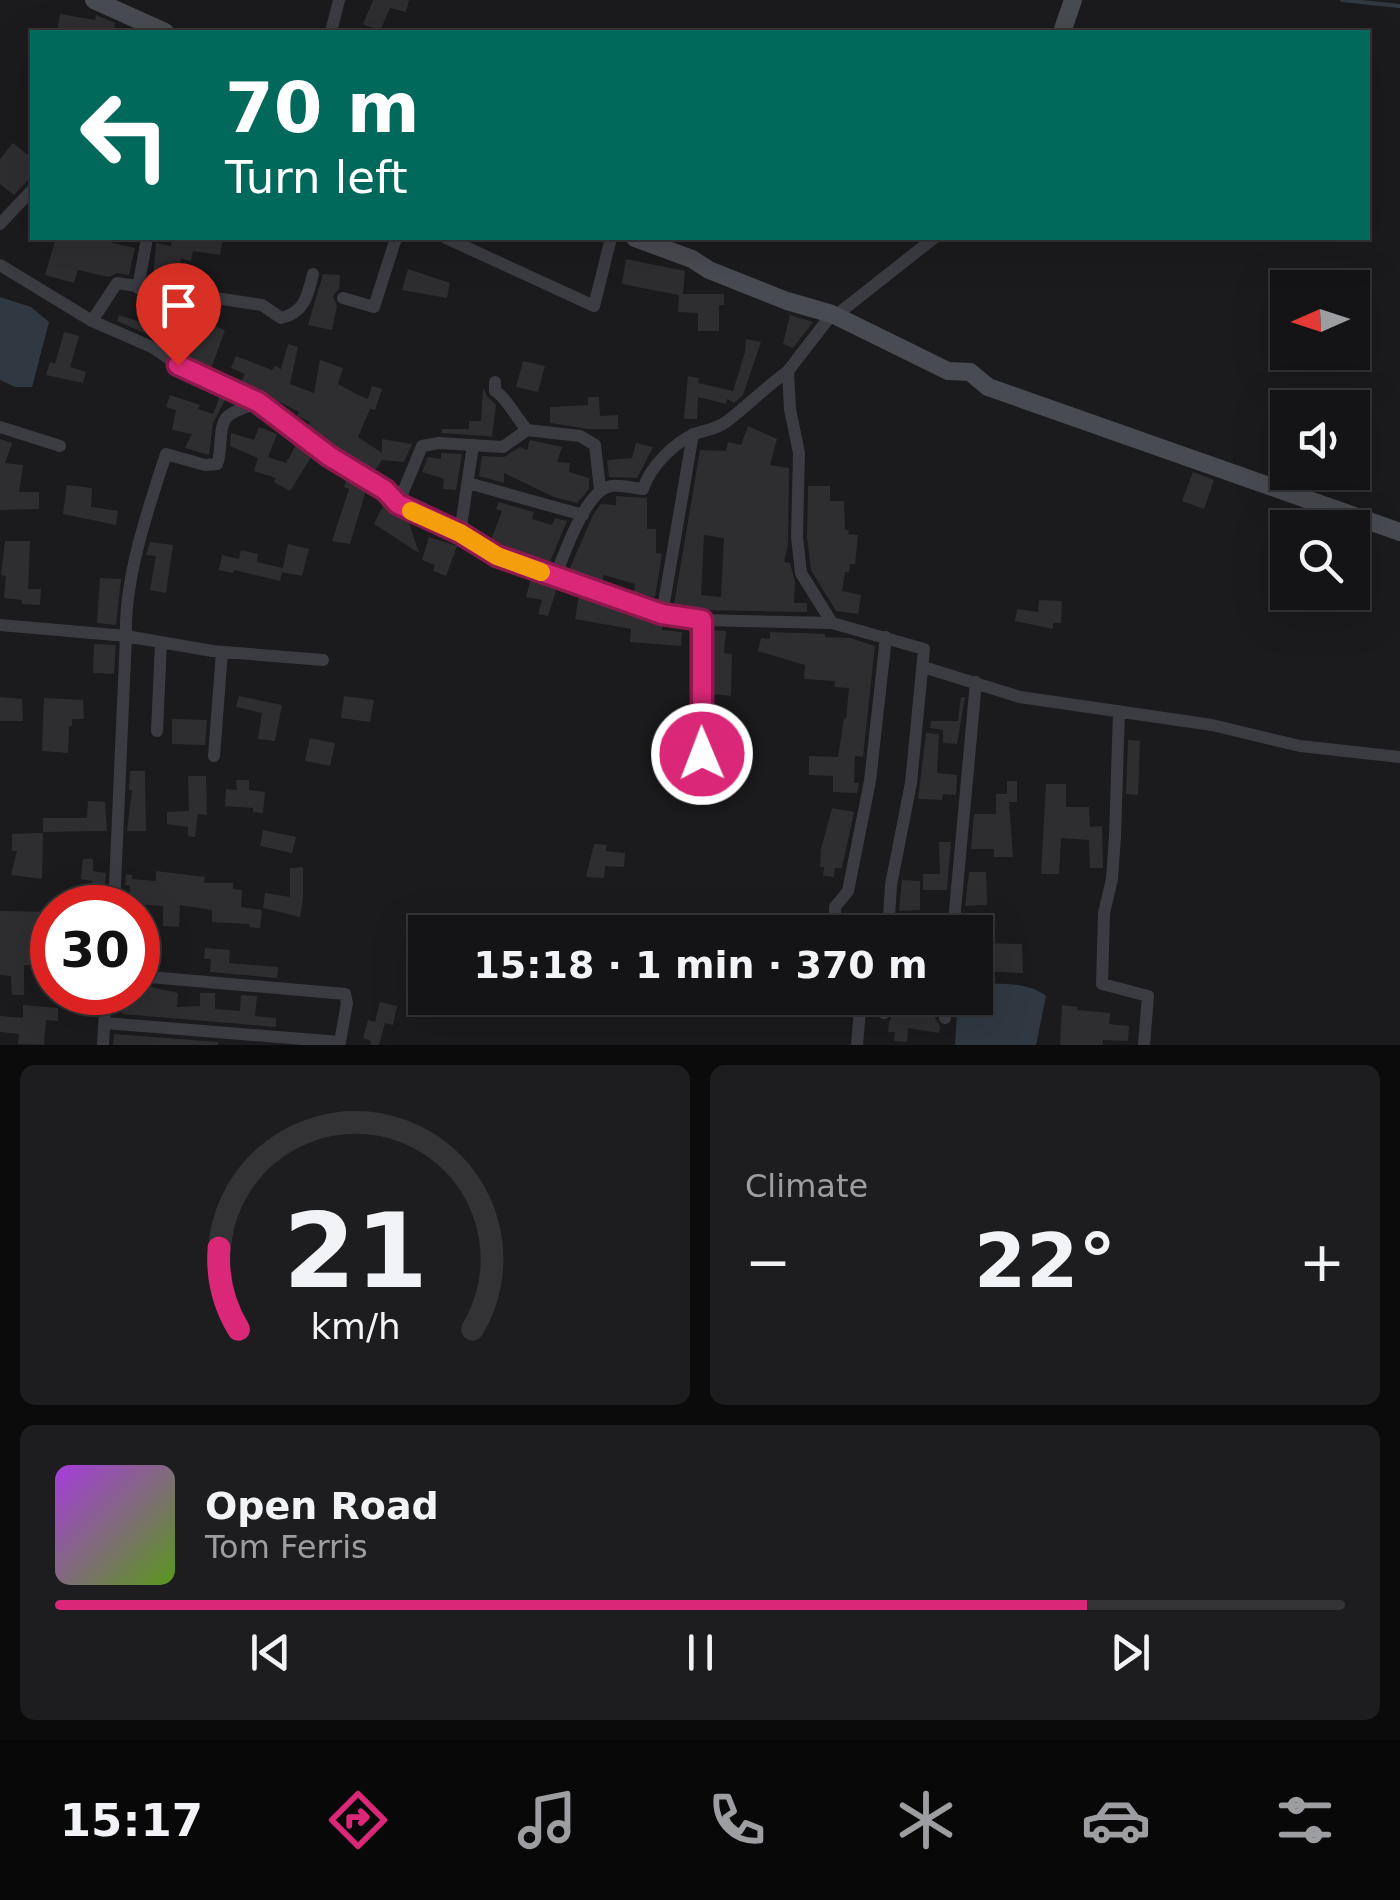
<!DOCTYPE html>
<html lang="en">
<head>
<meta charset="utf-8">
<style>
  :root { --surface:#141416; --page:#1d1d1f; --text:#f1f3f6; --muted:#9d9ea1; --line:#333335; --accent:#db2777 }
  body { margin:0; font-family:"DejaVu Sans",sans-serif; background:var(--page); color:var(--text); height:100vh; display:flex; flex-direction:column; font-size:38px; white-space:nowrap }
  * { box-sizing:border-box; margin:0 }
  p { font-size:32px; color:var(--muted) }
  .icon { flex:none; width:55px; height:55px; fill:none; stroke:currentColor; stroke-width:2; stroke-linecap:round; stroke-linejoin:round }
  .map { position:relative; height:1045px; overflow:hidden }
  .sheet { display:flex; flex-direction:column; gap:20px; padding:20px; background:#0b0b0c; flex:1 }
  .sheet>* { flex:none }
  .banner { position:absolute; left:30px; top:30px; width:1340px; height:210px; border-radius:0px; box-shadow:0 10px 40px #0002,0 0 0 2px var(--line); background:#00695c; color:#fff; overflow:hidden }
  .needle { width:65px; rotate:267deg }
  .fabs { position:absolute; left:1270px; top:270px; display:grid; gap:20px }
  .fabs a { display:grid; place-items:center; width:100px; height:100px; border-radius:0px; background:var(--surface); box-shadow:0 10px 40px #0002,0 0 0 2px var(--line); font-size:50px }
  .speed { position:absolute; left:30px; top:885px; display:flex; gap:20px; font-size:50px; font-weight:700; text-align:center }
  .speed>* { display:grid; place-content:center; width:130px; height:130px; border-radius:50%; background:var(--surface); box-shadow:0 10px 40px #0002,0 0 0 2px var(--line); line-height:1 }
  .speed .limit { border:15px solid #d22; background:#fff; color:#111 }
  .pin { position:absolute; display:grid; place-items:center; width:85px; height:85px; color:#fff; margin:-102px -42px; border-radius:50% 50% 50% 0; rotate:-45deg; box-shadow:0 0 10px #0007 }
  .pin .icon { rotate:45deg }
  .me { position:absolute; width:110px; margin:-55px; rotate:359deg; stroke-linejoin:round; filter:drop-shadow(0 0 8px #0008) }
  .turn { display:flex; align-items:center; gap:35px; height:210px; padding:0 30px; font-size:45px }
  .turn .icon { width:130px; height:130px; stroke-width:2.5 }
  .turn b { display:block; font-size:70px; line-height:85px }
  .big { font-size:75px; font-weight:600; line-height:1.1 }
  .sheet .card { flex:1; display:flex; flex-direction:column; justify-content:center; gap:15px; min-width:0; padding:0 35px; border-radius:15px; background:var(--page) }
  .sheet .dial { align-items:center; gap:0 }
  .dial svg { height:260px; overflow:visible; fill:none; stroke:var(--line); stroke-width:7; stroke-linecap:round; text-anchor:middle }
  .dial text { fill:var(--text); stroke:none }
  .song { display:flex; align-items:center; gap:30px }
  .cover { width:120px; height:120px; border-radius:15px; background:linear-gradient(135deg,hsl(280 70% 55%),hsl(90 70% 35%)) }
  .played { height:10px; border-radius:5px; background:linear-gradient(90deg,var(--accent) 80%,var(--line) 80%) }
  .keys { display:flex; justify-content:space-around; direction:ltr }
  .heat { display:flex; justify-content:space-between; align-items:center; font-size:55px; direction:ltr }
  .sheet .tiles { flex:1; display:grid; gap:20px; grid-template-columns:1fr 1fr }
  .card:last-child { grid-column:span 2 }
  .trip { position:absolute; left:408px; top:915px; width:585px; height:100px; border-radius:0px; background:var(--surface); box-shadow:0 10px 40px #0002,0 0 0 2px var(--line); font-weight:600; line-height:100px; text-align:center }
  .dock { display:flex; height:160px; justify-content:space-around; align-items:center; background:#080809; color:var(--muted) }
  .dock .icon { width:70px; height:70px }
  .dock .current { color:var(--accent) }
  .dock b { font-size:45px; color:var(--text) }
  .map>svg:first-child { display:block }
  .water { fill:#303942 }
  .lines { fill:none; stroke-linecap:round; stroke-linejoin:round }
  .stream { stroke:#303942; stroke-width:4 }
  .building { fill:#2e2e31; fill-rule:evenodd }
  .street { stroke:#3b3c42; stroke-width:12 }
  .secondary { stroke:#494b52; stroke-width:18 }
  .route-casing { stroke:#8e194d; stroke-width:25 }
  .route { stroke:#db2777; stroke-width:18 }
  .slow { stroke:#f59e0b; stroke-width:18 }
</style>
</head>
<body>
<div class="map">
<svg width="1400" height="1045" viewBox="0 0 1400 1045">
  <rect width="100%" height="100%" fill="#1b1b1d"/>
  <!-- water -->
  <path class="water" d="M0 297 31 307 49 322 32 387H15L0 380Z
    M975 984C999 984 1026 981 1046 996L1036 1045H955L958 998H975Z"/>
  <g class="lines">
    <!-- stream -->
    <path class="stream" d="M1342 0 1400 6"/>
  </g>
  <!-- building -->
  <path class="building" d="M373 0H409L406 12 390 8 380 31 363 24Z
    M60 14 95 20 96 15 115 23 114 32H57Z
    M13 143 32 158V176L14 195 0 184V159Z
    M56 238H113L112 243 135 248 129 275 117 273 109 277 78 270 74 283 45 275Z
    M172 238 209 241V238H223L220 255 193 251 191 261 181 259 179 271 165 269 163 280 153 278 156 243 171 246Z
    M626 259 685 271 683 294H724V305H719V331H698V313L678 312 679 295 622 284Z
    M408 269 450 283 447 298 402 290Z
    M323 274 340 275 339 289 333 296 337 306 332 330 308 325Z
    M146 298 160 300 153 327 172 334 179 318 209 331 211 325 225 330 211 369 183 356 158 339 117 321 119 315 140 322Z
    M790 315 813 322 793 348 783 344Z
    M64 332 79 336 70 367 86 372 83 383 46 375 50 362 55 364Z
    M746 339 761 342 743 395 734 403 727 399 726 404 698 397 697 419H684L688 376 699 378 698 383 733 391 745 352Z
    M288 344 298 347 290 384 314 393 320 360 343 368 338 384 358 395 368 399 372 386 382 389 375 410 370 409 358 437 382 453V439L412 444 404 462 382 460 374 472 307 427 310 422 297 416 299 412 241 382 245 374 231 368 236 356 272 370 275 366 281 369Z
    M523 361 545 366 538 392 516 387Z
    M483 388 487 396 496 405 492 436 499 437 441 433 442 429H469V421H481Z
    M170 395 200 405 198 409 213 414 220 396 226 398 213 423 209 455 185 448 192 434 172 430 176 410 166 407Z
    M588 397H599L600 416 618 415V429H588L550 423V407L588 405Z
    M748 426 777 439 770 465 789 468 788 544 784 562 790 563 795 582 794 603H807V612L703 610 674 605 700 450 726 451 728 442 741 445ZM704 535 724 538 721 597 701 595Z
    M259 427 277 434 268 457 286 463 296 445 312 456 290 491 274 482 276 478 254 471 258 458 230 446 231 433 254 440Z
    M0 439 12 443 5 463 23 465 19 492H39V509L0 510Z
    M530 440 562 447 557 462 570 463 569 472 589 478V489L577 503 554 497 504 473V483L479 476 482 456 504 457 520 447 527 450Z
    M636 443 653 447 637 478 609 477 607 460 632 458Z
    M441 453 462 454 456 490 443 489 444 479 422 472 428 457 441 459Z
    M1193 472 1214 480 1204 509 1182 501Z
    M347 479 366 490 350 544 332 541 349 489 344 487Z
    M67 485 92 488 91 507 118 511 116 525 63 514Z
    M808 486H830V501H844L845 530H849L848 534 858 535 855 564H850L849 572H845L842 591 861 595 858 614 836 611 811 570 807 537Z
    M616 496 647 498V529H656V553L662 554 655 597 634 593 635 584 604 575 602 582 569 570 593 515 601 504 616 505Z
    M481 497 534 512 532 519 552 525 555 518 567 521 549 564 491 540 502 511 496 509 499 502Z
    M384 504 408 520 419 553 374 524Z
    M429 537 457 546 446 576 433 571 435 565 422 560Z
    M5 541H30L28 589H41L40 605 22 604V600L4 598 6 576 1 575Z
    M150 542 173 545 166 593 150 590 156 556 146 555Z
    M288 544 309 549 302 576 282 572Z
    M241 550 258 554 257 562 283 568 280 581 234 570 233 573 219 570 222 555 239 559Z
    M100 578 121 579 116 625 97 623Z
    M531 578 557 588 548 616 538 614 542 600 526 597Z
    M579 595 624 611 623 614 662 624V630L682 632 681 646 630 642 631 629 575 619Z
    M1039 600 1062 601 1061 623H1053V629L1015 621 1017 609 1038 612Z
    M712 630 726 631 724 653 732 654 731 696 711 694Z
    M770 632 825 634V637L850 638 875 646 863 757 855 756 854 783H859L857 793 833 792V776L809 775V756L838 757 844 718 846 719 849 688 834 687 835 681 804 679 805 665 758 651 761 638 770 639Z
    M94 644 116 645 114 674 93 673Z
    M239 696 282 705 275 741 258 739 262 713 236 707Z
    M344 696 374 700 370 722 341 718Z
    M0 697 22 699 23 721H0Z
    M961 697H965L957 744 943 743V730L930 728 931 721H958Z
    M44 698 83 700 84 719H72V726H69L68 753 42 751Z
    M172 719 207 720 205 745 172 744Z
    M926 733 939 734 937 773 957 775 956 795 943 794 942 800 918 799Z
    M310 738 335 743 330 766 305 761Z
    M1128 740 1140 741 1138 795 1126 794Z
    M130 771H145L146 831H127L132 790H129Z
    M188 776H206L207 815 198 814 195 837 188 836V827L167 824V812L189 811Z
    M236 780H249V790L265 792 263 813 253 812V808L225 806 226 789 237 790Z
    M1007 781H1017V802H1009L1013 857H994V849H971L974 814H996V794H1007Z
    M1046 784H1066V807H1089L1090 827 1102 826 1103 868H1090L1089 840 1061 838 1059 874H1041Z
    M88 801 105 802 107 831 43 832V818H87Z
    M832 808 854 812 842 868H835L834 877 823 876 824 867H820L821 849Z
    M263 830 296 837 292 853 260 846Z
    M43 833 42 879 11 875 17 851H12V834Z
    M939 842H951L947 890H923V874H940Z
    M594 844 607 845 606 851 625 853 624 867 605 866 604 878 586 877Z
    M83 859H93V871L106 873 104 898H92V881L81 879Z
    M303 867V899L300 917 263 908 265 893 290 897V868Z
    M156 871 205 877 204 883H233V889L242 890 241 907 262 910 260 928 249 927 250 924 212 922V910L180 905 179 927 163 926V906L129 904 130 886 125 885 126 874 132 875V879L156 881Z
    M969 872H986L987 905 965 906Z
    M902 880 920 881V910L899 911Z
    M0 911 52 912V933L46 932 45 959H34V965H24V995H12L11 976 0 975Z
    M975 936H985V943L1022 944 1023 973 975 971Z
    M205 948 230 950 229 963 278 967 277 978 210 972 211 959H204Z
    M151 987 178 993 177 1007 200 1006V993H215V1009L240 1011 241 995 257 996 255 1016 276 1018V1027L122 1014 124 992H138V988Z
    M912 998 937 1000 935 1018 940 1026 939 1033 908 1028 907 1042 894 1041 895 1032H888L889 1022 894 1010 910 1011Z
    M380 1002 397 1006 393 1025 385 1023 379 1045H370L371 1041 363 1038 368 1020 375 1022Z
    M23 1005 58 1008V1021L46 1020 44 1045 18 1044 19 1034 0 1032V1016L23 1018Z
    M1062 1005 1078 1007 1077 1010 1110 1013 1109 1024 1129 1026 1128 1041 1103 1040V1045H1060Z
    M114 1034 218 1042V1045H113Z"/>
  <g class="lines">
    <!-- street -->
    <path class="street" d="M331 32 339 0
      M0 224 32 190
      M446 238 594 306 611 238
      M0 265 92 321 154 348 178 365 258 402 329 456 385 490 398 504 460 533 497 556 662 614 702 620 832 623 924 649 911 783 891 885 888 932
      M138 288 147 238
      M343 298 374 307 396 238
      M92 321 117 283 262 305 281 318C305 313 308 294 313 274
      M495 382V391C506 397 517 419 527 430
      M0 427 60 446
      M468 483 583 515
      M398 504 422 446 439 443 503 447 527 430 580 436 595 445 600 489
      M460 533 473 445
      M555 577C564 555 586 488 612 486 621 485 633 488 643 489 650 467 674 442 697 433 707 430 716 429 726 422 747 406 766 387 788 371
      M662 614 693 434
      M832 623 801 573 797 537 799 453 790 409 788 371 832 314 839 313 934 238
      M0 625 126 636 212 651 323 660
      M923 667 1020 697 1212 725 1300 746 1400 757
      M1119 711 1115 837 1112 879 1104 913 1102 984 1148 996 1144 1045
      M157 731 161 642
      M701 753 702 620
      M214 756 222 652
      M114 908 126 636C124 579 148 509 166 454L205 465 217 464C223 451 217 426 228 416 235 410 249 406 258 402
      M835 932V907L848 891 870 781 886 637
      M953 932 976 682
      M138 976 345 994 347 1003 340 1042
      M884 1013 885 998
      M945 1018 947 998
      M105 1023 340 1042 339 1045
      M103 1045 106 992
      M857 1045 861 998"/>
    <!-- secondary -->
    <path class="secondary" d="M94 0 165 32
      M1062 32 1073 0
      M635 238 692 259 709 270 787 301 832 314 948 371 970 372 988 387 1400 532"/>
  </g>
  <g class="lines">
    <defs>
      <path id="route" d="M178 365 258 402 329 456 385 490 398 504 460 533 497 556 662 614 702 620V754"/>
    </defs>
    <!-- route casing -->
    <use href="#route" class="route-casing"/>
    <!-- route -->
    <use href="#route" class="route"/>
    <!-- slow -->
    <path class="slow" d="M411 511 460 533 497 556 541 572"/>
  </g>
</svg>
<div class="fabs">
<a><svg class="needle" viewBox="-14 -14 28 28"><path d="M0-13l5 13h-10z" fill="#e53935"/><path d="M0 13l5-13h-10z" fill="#9d9ea1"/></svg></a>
<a><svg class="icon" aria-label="sound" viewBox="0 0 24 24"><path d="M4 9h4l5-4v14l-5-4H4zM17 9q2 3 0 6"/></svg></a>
<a><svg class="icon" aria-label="search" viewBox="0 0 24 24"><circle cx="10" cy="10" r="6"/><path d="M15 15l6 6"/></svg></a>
</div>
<div class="speed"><div class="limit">30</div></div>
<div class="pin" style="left:178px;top:365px;background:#d93025"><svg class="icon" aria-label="arrive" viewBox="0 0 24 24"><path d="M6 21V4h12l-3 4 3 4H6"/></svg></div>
<svg class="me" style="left:702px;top:754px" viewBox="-20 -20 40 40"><circle r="17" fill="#db2777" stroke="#fff" stroke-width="3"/><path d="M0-11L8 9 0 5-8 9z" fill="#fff"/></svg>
<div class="trip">15:18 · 1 min · 370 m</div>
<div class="banner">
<div class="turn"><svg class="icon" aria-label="left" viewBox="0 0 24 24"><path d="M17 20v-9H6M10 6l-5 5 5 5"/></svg><div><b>70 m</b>Turn left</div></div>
</div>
</div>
<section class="sheet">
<div class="tiles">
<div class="card dial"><svg viewBox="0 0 100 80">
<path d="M14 69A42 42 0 1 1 86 69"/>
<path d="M14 69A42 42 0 0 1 8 44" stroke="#db2777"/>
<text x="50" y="56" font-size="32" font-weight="700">21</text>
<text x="50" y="72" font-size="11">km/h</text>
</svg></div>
<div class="card"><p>Climate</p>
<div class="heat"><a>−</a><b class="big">22°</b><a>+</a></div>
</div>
<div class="card">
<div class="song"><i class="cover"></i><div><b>Open Road</b><p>Tom Ferris</p></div></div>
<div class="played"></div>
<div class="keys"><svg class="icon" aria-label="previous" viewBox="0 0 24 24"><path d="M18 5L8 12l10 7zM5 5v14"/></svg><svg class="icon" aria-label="pause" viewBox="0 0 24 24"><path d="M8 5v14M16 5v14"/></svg><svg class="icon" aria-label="next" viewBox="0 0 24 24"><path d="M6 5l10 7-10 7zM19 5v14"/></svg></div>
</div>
</div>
</section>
<nav class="dock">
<b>15:17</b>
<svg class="icon current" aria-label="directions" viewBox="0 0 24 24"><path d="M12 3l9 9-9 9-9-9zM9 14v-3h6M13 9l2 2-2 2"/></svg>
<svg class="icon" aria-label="music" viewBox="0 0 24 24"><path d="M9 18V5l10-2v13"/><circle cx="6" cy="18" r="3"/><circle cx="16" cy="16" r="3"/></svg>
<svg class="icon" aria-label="phone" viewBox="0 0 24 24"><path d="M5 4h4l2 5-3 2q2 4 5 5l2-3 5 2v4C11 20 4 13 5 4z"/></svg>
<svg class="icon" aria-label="climate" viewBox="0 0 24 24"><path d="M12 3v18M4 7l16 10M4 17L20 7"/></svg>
<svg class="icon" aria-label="car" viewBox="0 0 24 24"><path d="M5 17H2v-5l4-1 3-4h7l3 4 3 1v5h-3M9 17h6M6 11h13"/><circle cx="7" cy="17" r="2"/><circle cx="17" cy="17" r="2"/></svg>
<svg class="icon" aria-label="filters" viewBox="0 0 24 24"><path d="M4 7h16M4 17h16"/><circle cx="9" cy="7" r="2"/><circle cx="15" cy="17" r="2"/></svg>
</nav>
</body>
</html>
